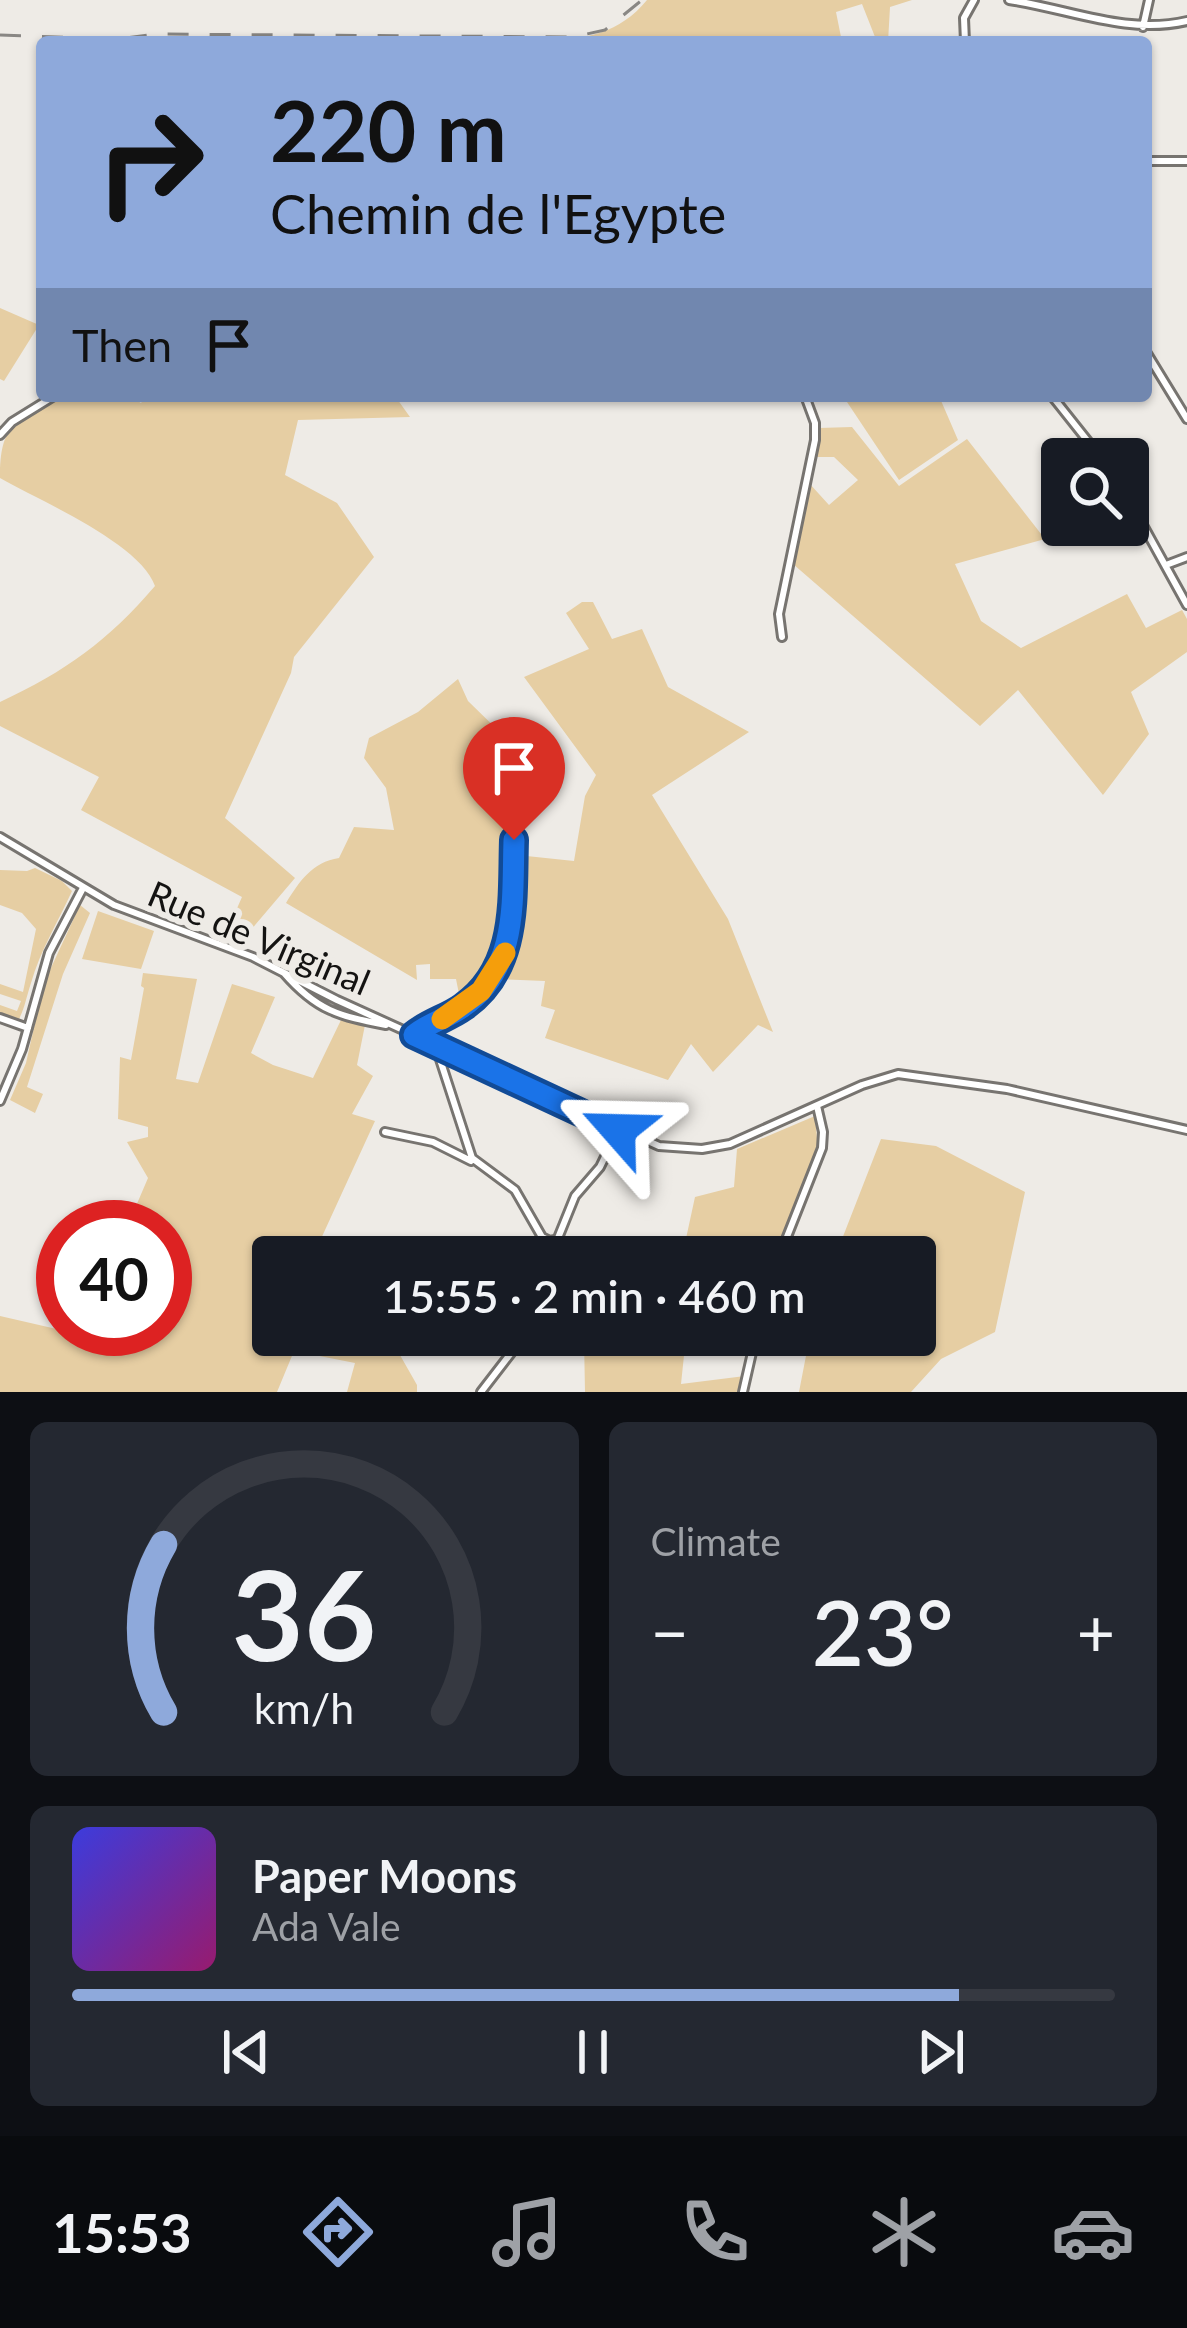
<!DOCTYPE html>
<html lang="en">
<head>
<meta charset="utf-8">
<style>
  :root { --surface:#171b24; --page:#242831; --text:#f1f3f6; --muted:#9ea1a6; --line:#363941; --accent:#8ea9db }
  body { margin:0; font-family:Lato,sans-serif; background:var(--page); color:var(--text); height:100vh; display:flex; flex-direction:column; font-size:45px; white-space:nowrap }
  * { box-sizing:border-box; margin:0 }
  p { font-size:39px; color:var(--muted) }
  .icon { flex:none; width:66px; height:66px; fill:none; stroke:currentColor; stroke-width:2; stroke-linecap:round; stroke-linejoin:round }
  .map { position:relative; height:1392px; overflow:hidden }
  .drawer { display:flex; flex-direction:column; gap:30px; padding:30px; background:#0d0f14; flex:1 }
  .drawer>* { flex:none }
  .hud { position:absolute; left:36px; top:36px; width:1116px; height:366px; border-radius:12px; box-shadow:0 3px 9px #0004; background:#8ea9db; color:#111; overflow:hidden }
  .tools { position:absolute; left:1041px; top:438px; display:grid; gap:24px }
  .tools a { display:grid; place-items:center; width:108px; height:108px; border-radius:12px; background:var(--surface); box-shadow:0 3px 9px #0004; font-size:60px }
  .speed { position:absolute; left:36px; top:1200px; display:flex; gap:24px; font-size:60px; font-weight:700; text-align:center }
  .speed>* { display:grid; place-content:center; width:156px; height:156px; border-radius:50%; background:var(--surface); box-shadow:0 3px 9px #0004; line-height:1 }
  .speed .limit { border:18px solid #d22; background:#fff; color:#111 }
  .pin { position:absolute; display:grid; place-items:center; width:102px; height:102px; color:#fff; margin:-123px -51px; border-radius:50% 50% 50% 0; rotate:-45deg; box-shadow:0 0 12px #0007 }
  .pin .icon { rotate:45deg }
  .me { position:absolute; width:132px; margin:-66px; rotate:295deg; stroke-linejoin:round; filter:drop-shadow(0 0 9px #0008) }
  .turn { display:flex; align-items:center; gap:42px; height:252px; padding:0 36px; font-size:54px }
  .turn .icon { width:156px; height:156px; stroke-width:2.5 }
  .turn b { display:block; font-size:84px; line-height:102px }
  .then { display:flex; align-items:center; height:114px; padding:0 36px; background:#0003; gap:24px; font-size:45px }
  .big { font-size:90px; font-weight:600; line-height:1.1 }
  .drawer .tile { flex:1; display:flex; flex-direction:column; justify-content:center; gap:18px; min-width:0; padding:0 42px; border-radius:18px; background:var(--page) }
  .drawer .dial { align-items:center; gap:0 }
  .dial svg { height:312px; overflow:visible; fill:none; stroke:var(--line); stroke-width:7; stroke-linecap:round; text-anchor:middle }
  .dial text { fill:var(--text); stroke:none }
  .song { display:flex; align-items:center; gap:36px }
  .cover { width:144px; height:144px; border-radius:18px; background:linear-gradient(135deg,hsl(240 70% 55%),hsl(320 70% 35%)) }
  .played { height:12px; border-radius:6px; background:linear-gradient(90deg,var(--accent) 85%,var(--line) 85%) }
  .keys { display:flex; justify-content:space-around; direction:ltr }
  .heat { display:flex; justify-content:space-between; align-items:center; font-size:66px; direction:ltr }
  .drawer .tiles { flex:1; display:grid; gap:30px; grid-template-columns:1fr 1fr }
  .tile:last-child { grid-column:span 2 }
  .trip { position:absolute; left:252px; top:1236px; width:684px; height:120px; border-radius:12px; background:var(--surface); box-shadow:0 3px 9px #0004; font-weight:600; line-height:120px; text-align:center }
  .menu { display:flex; height:192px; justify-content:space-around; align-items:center; background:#090b0e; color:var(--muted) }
  .menu .icon { width:84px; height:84px }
  .menu .selected { color:var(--accent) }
  .menu b { font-size:54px; color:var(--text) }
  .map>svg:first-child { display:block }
  .green { fill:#e6cea3 }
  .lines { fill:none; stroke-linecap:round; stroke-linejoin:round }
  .minor-casing { stroke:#777470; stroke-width:12 }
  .minor { stroke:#fff; stroke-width:6 }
  .rail { stroke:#898784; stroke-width:3; stroke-dasharray:21 21; stroke-linecap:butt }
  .route-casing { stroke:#114b97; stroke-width:30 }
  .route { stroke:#1a73e8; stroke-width:21 }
  .slow { stroke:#f59e0b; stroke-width:21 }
  .labels { text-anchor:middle; stroke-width:12; stroke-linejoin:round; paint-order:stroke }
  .street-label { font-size:36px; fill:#141312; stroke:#eeebe6 }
</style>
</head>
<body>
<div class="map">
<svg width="1187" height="1392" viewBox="0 0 1187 1392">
  <rect width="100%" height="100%" fill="#eeebe6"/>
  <!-- green -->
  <path class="green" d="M647 0H912L890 7 888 42H877L862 4 836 12 842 42H545C587 38 619 34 647 0Z
    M0 308 39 325 4 381 0 379Z
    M59 396H130L141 403 146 396H395L410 417 298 420 285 475 337 503 374 557 294 657 291 673 225 818 295 878 239 944 223 940 242 897 81 810 99 777 0 726V702C65 672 109 640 155 586 140 543 40 501 0 478 0 423 15 423 59 396Z
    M843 396H939L958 440 899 480Z
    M852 427 899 486 967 439 1045 539 955 564 981 621 1021 648 1127 594 1146 628 1182 610 1187 619V652L1131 692 1149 734 1103 795 1018 690 980 726 793 564 809 483 829 505 858 480 834 457H814L819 428Z
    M582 602H593L612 639 642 629 668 687 749 732 652 795 728 919 773 1032 758 1025 713 1072 691 1044 668 1080 545 1038 555 1010 541 1006 545 981 497 979C517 941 515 897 517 855L574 861 585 796 596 775 524 677 589 649 566 613Z
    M458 679 468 701 514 746 487 763 511 821 510 903 501 955 480 986 461 1004 456 979H430V964L416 965 417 980 286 903C299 882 312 862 339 858L354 827 394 830 386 788 364 758 369 738 418 712Z
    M35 868 62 881 72 891C58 922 40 951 31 983 26 998 25 1008 18 1021L0 1014V1005L17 1011 21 1001 0 994V984L23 992 36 929 22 913 0 905V870L27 871Z
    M80 905 90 913 63 974 27 1087 43 1094 35 1113 10 1100 26 1063 44 983Z
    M98 911 154 931 141 969 82 959Z
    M143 973 197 979 176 1079 198 1083 232 984 275 997 251 1053 273 1065 313 1078 341 1020 365 1025 357 1065 373 1076 352 1114 375 1121 314 1254 317 1257H273V1335H373L392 1341 417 1385V1392H347L355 1363 294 1351 277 1392H0V1316L87 1336 90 1329H165V1227H127L148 1178 127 1142 148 1137V1127L118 1119 120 1057 131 1060 144 988 141 986Z
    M815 1116 818 1149 773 1257H682L695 1197 734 1187 737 1149Z
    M881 1139 936 1146 1025 1192 995 1332 941 1359 911 1392H799L810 1335H915V1257H835Z
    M620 1338 685 1346 681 1384 745 1376 738 1392H585L584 1339Z"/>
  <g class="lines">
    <defs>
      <path id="minor" d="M1009 0C1070 9 1126 35 1187 21
        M1143 27 1149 0
        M965 42 964 18 974 0
        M1146 161H1187
        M1146 352 1187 419
        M1052 396 1102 459
        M0 435 12 422 54 396
        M1128 498 1187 605
        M1166 565 1187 557
        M782 637 779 614 815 440V423L805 396
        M0 837 114 905 253 957 337 1000 659 1146 702 1149 730 1144 862 1085 898 1074 1007 1089 1187 1130
        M284 973C317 1011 339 1016 386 1025
        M0 1018 28 1028
        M414 1035C430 1021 453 1016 469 1002 521 958 517 881 514 819
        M435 1044 472 1158 515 1190 542 1237 550 1241 560 1239V1246L552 1248
        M0 1101 22 1049 49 953 83 888
        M385 1132 433 1142 471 1161
        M558 1238 575 1196 600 1167 614 1138
        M560 1246 589 1257
        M779 1257 822 1148 823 1132 817 1106
        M509 1335 524 1337
        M683 1342 754 1348
        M481 1392 525 1335
        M743 1392 756 1335"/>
    </defs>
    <!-- minor casing -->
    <use href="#minor" class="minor-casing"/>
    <!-- minor -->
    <use href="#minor" class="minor"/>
    <!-- rail -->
    <path class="rail" d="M0 35 118 39 157 34 573 37 605 30 642 0"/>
  </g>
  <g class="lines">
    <defs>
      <path id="route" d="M514 840C512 900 519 968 463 1007 448 1018 428 1023 414 1035L618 1130"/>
    </defs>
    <!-- route casing -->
    <use href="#route" class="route-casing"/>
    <!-- route -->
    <use href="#route" class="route"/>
    <!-- slow -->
    <path class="slow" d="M442 1019 481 991 505 953"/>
  </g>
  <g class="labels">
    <!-- street labels -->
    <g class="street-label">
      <text transform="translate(259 938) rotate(23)" y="13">Rue de Virginal</text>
    </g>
  </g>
</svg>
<div class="tools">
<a><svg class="icon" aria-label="search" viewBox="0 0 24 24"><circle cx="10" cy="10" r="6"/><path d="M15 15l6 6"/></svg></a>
</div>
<div class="speed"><div class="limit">40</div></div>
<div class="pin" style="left:514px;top:840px;background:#d93025"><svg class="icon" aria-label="arrive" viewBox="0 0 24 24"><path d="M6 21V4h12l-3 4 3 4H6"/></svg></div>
<svg class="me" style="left:618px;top:1130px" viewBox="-20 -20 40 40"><path d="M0-17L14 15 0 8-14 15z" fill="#1a73e8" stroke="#fff" stroke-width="4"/></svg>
<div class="trip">15:55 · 2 min · 460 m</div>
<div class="hud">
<div class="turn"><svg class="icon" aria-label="right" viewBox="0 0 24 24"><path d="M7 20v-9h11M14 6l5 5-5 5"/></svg><div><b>220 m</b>Chemin de l'Egypte</div></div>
<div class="then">Then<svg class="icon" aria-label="arrive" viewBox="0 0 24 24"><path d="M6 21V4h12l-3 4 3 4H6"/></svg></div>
</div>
</div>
<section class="drawer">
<div class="tiles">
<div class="tile dial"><svg viewBox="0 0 100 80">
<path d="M14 69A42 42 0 1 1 86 69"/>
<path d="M14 69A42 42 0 0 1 14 26" stroke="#8ea9db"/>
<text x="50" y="56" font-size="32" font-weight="700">36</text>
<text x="50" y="72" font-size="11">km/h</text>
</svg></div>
<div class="tile"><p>Climate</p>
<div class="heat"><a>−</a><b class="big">23°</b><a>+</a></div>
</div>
<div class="tile">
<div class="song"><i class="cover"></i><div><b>Paper Moons</b><p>Ada Vale</p></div></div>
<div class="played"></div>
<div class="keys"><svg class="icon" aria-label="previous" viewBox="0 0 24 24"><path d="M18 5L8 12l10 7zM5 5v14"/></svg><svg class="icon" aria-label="pause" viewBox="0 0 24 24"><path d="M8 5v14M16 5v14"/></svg><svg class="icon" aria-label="next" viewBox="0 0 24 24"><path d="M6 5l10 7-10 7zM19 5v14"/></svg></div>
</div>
</div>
</section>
<nav class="menu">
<b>15:53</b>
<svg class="icon selected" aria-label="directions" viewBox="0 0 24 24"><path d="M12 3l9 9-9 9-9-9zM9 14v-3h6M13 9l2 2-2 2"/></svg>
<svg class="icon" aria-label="music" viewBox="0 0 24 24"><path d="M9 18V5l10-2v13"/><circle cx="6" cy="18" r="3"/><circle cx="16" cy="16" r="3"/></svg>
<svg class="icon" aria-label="phone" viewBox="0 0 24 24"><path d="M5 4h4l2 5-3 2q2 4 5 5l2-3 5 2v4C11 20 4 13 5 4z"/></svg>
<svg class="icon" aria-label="climate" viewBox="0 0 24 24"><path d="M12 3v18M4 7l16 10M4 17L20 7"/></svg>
<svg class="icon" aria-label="car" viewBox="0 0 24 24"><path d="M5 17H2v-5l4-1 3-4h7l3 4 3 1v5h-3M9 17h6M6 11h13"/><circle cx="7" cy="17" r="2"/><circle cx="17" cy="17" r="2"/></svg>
</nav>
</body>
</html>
